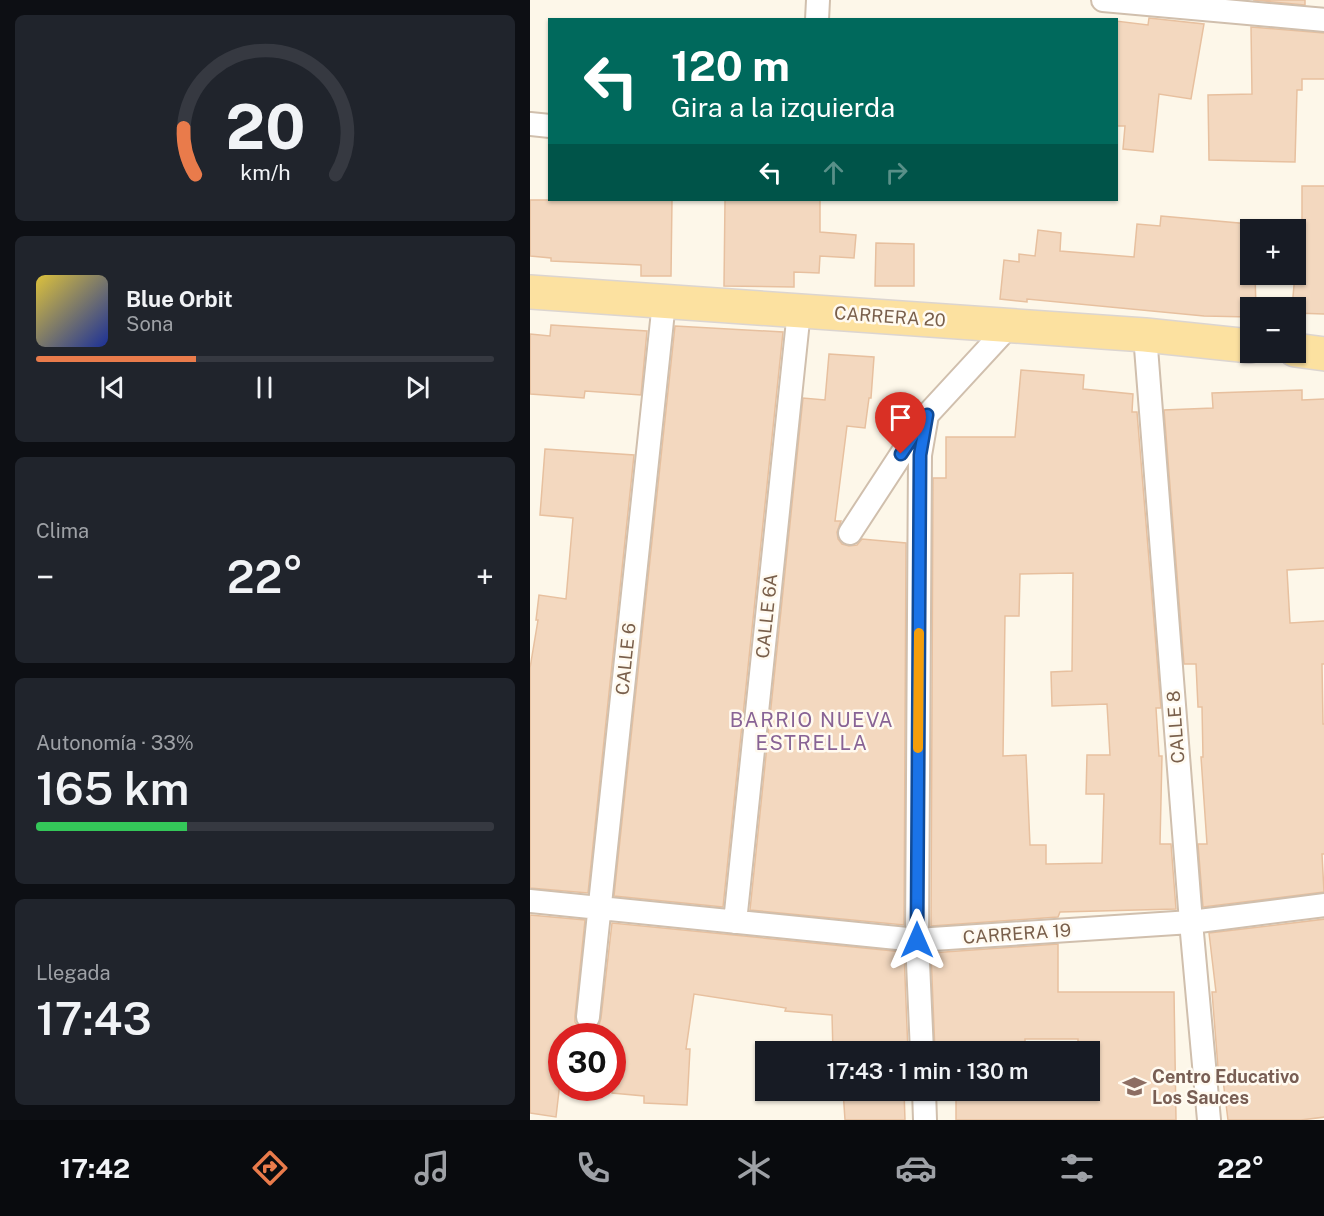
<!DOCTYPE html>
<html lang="es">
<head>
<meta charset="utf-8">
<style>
  :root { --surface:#171b24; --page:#20242c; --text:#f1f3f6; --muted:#9ea1a6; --line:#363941; --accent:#e97b4b }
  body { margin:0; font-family:"Public Sans",sans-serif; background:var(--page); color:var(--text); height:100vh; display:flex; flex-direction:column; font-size:22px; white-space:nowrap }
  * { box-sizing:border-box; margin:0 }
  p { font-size:20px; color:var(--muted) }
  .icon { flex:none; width:33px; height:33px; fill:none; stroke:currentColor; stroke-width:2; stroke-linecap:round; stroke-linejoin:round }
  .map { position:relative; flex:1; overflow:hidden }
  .details { display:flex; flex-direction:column; gap:15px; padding:15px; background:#0d0f14; width:530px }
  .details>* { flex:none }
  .hud { position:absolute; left:18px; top:18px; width:570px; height:183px; border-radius:0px; box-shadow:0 2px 4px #0004; background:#00695c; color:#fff; overflow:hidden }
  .tools { position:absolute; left:710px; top:219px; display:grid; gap:12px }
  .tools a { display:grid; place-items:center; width:66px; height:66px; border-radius:0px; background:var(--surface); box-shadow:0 2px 4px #0004; font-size:30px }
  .speed { position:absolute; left:18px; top:1023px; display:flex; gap:12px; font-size:30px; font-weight:700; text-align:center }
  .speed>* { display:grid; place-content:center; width:78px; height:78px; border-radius:50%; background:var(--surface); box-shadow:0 2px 4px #0004; line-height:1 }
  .speed .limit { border:9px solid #d22; background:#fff; color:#111 }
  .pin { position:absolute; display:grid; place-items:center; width:51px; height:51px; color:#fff; margin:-62px -26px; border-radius:50% 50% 50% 0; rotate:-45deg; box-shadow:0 0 6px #0007 }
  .pin .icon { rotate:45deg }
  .me { position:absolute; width:66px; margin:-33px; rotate:0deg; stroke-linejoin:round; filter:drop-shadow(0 0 4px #0008) }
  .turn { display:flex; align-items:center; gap:21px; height:126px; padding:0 24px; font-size:27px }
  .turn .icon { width:78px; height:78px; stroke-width:2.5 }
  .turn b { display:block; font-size:42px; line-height:51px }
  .lanes { display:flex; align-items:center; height:57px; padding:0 24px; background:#0003; justify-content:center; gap:30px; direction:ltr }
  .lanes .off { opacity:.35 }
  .big { font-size:45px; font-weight:600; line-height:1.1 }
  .details .widget { flex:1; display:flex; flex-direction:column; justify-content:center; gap:9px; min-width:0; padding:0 21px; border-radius:9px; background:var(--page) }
  .details .dial { align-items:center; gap:0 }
  .dial svg { height:156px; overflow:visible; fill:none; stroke:var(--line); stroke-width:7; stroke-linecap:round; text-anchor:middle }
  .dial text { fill:var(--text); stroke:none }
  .song { display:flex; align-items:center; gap:18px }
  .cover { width:72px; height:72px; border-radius:9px; background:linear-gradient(135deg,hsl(50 70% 55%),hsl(230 70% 35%)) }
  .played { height:6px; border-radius:3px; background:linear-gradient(90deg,var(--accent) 35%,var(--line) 35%) }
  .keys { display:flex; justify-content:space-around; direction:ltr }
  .heat { display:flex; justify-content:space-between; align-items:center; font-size:33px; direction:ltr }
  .charge { height:9px; border-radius:4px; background:linear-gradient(90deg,#34c759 33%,var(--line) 0) }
  .trip { position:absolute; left:225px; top:1041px; width:345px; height:60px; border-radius:0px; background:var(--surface); box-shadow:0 2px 4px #0004; font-weight:600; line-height:60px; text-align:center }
  .menu { display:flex; height:96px; justify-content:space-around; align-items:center; background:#090b0e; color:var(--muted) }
  .menu .icon { width:42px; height:42px }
  .menu .current { color:var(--accent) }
  .menu b { font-size:27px; color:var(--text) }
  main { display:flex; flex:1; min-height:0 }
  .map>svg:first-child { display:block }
  .building { fill:#f3d8bf; stroke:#e7c09f; stroke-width:1.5; fill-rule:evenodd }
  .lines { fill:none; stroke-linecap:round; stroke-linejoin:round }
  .street-casing { stroke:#d0bfad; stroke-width:26 }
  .primary-casing { stroke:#dcd5d0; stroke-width:36 }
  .street { stroke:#fff; stroke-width:22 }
  .primary { stroke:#fce1a0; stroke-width:33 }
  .route-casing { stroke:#114b97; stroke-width:15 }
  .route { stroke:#1a73e8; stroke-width:10 }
  .slow { stroke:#f59e0b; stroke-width:10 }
  .labels { text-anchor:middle; stroke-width:5; stroke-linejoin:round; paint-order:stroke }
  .street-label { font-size:18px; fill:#795f4b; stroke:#fffaf0 }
  .education-label { font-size:18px; font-weight:bold; fill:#785e54; stroke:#fffaf0; text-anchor:start }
  .neighbourhood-label { font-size:20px; letter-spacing:1.5px; fill:#886395; stroke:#fffaf0 }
</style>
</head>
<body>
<main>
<section class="details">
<div class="widget dial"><svg viewBox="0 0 100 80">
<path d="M14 69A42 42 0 1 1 86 69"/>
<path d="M14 69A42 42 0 0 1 8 45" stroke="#e97b4b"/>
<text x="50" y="56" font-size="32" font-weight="700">20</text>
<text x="50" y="72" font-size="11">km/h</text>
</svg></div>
<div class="widget">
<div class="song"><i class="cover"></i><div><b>Blue Orbit</b><p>Sona</p></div></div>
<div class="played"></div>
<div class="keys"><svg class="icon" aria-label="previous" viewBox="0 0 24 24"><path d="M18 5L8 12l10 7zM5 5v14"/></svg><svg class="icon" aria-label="pause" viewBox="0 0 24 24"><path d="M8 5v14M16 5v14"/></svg><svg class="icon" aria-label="next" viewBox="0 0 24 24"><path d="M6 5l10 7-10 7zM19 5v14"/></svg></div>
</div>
<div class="widget"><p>Clima</p>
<div class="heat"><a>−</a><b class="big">22°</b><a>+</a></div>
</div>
<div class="widget"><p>Autonomía · 33%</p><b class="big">165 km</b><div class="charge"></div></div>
<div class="widget"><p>Llegada</p><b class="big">17:43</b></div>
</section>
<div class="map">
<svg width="795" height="1120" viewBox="0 0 795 1120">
  <rect width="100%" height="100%" fill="#fdf7e9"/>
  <!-- building -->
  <path class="building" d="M723 0H775V5Z
    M619 18 674 24 661 99 629 94 623 152 593 149 595 126H586V21L618 25Z
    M721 27 795 33V79H772V90H767L765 162 679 160 678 95 722 94Z
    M772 186H795V314L765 313V308H762L765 274V237L772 238Z
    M0 200H142L141 276H111V265L21 261V258L0 256Z
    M195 200H290V232L326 235 324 258 290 256 289 273 264 272V287L194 286Z
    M631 216 720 224V274H725L726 308H720V317L674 316 497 299V302L470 299 474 260 489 262V254L505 256 508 230 531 233 530 251 604 257 607 224 630 226Z
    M346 243 384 244V286H345Z
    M21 325 117 331 111 395 55 391 54 398 0 394V334L20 336Z
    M145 326 253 332 193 907 84 896Z
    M299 354 344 357 341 398H339L335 428 317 426 305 521H311L307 532 308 539 312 544 319 546 327 545 332 539 376 543 374 925 220 910 273 398 295 400Z
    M491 370 554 375 553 389 603 394 602 412H607L631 708H626L629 756H632L630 844H641L646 909 530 912 528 917 401 926 403 478H416V437H485ZM543 573 542 671 521 672 522 706 577 704 580 755H557L556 794H574L572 863 516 864V845H500L496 755 473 756 475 616H489L490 574Z
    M772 390V400L795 399V568L757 570 760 623 795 621V664H792L793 724H795V854H792L794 892 673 907 668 844H677L671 757H673L672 707H668L666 664H654L634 410 683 408 682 393Z
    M15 449 104 455 58 893 0 888V668L8 620H6L9 595 36 599 43 518 10 515Z
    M0 915 55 920 45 1016V1022L50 1028 57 1030H63L69 1025 71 1018 82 923 374 952 378 1052H303L302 1015 255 1011 256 1008 164 994 156 1049H160L157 1105 114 1103V1096L82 1093V1036H32V1065L26 1117 0 1113Z
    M795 919V1117L771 1120H698L693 1080H689L682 992H686L679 933Z
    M528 944V992H644L646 1120H426V1090H560V1052H548V1039H495V1052H405L401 953Z
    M313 1090H374L375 1120H315Z"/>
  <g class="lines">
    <defs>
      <path id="street" d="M573 0 795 20
        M287 20 288 0
        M0 124 20 126
        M615 335 661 922 679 1120
        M320 533 397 415 480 325
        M0 901 387 940 661 922 795 905
        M205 922 269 311
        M58 1017 134 302
        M392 1052 387 940 390 455 397 415
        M394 1090 395 1120"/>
      <path id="primary" d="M0 292 615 335 720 346
        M765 350 795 354"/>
    </defs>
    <!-- street casing -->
    <use href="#street" class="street-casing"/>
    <!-- primary casing -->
    <use href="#primary" class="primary-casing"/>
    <!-- street -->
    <use href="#street" class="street"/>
    <!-- primary -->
    <use href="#primary" class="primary"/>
  </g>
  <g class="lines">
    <defs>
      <path id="route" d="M371 454 397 415 390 455 387 940"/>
    </defs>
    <!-- route casing -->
    <use href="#route" class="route-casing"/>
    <!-- route -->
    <use href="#route" class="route"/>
    <!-- slow -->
    <path class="slow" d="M388 748 389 633"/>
  </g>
  <!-- icons -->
  <defs>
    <symbol id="school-bare" viewBox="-9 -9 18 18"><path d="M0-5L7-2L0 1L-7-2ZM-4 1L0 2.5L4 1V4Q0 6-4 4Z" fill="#8d6e63" stroke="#fffaf0" stroke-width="2.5" paint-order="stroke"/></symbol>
  </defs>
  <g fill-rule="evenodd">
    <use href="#school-bare" x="588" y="1070" width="33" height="33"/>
  </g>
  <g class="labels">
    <!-- street labels -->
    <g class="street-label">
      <text transform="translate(360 317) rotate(4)" y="6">CARRERA 20</text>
      <text transform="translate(237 616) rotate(-84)" y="6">CALLE 6A</text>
      <text transform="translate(96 659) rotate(-84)" y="6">CALLE 6</text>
      <text transform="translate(646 727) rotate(-94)" y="6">CALLE 8</text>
      <text transform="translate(487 934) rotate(-4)" y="6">CARRERA 19</text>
    </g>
    <!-- education labels -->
    <g class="education-label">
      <text x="622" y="1083">Centro Educativo<tspan x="622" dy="21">Los Sauces</tspan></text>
    </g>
    <!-- neighbourhood labels -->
    <g class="neighbourhood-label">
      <text x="282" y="727">BARRIO NUEVA<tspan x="282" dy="23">ESTRELLA</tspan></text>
    </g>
  </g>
</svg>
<div class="tools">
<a>+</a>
<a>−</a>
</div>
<div class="speed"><div class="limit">30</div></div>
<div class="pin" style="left:371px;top:454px;background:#d93025"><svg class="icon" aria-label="arrive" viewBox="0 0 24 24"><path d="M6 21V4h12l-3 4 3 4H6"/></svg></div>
<svg class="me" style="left:387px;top:940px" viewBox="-20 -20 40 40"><path d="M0-17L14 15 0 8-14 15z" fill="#1a73e8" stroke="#fff" stroke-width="4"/></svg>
<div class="trip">17:43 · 1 min · 130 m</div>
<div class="hud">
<div class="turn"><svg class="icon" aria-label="left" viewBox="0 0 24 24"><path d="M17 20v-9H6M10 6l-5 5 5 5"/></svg><div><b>120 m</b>Gira a la izquierda</div></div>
<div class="lanes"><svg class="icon" aria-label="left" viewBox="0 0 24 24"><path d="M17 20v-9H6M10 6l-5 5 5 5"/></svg><svg class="icon off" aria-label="ahead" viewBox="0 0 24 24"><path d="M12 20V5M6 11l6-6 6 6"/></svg><svg class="icon off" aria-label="right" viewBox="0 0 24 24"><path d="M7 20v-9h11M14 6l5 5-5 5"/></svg></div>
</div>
</div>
</main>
<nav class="menu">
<b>17:42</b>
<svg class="icon current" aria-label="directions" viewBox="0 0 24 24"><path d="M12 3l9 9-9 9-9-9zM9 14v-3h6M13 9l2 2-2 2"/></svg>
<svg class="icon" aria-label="music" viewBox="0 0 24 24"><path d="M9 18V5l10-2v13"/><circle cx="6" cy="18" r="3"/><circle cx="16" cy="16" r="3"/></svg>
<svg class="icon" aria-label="phone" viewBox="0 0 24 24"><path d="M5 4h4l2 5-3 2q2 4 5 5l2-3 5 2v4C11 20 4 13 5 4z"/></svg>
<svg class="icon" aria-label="climate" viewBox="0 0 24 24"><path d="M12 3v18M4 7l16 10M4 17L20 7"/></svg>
<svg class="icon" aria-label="car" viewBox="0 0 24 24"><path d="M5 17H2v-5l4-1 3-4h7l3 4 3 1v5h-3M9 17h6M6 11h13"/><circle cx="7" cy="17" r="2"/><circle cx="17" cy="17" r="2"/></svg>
<svg class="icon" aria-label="filters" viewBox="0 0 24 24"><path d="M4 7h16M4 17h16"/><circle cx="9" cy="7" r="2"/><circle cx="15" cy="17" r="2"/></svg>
<b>22°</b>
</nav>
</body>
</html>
